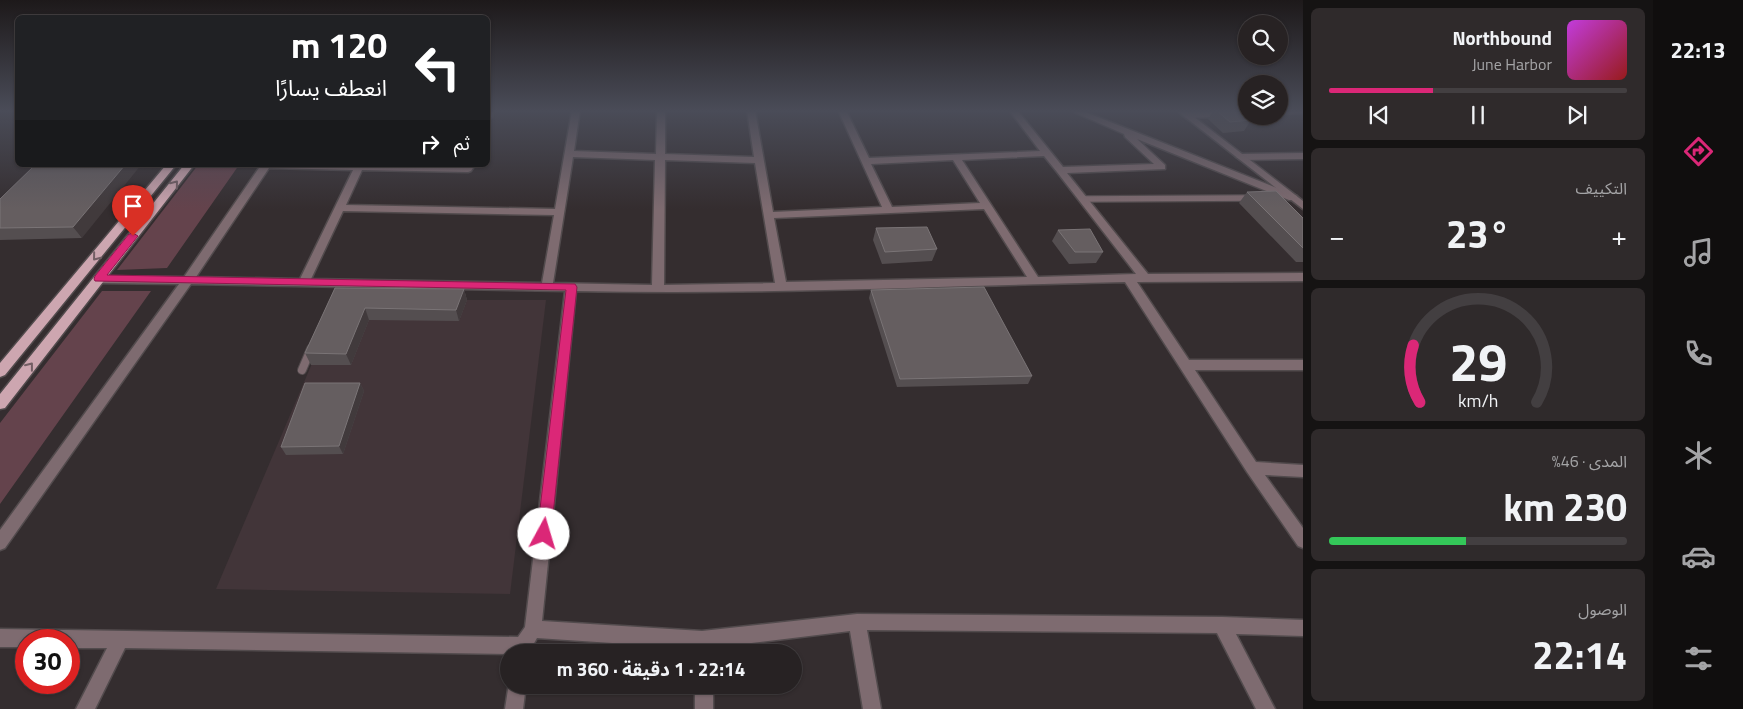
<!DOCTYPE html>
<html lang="ar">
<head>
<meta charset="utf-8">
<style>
  :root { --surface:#272223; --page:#2f2a2b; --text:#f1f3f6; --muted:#a4a4a6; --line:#433f41; --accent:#db2777 }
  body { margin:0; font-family:"Titillium Web","Noto Sans Arabic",sans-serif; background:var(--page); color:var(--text); direction:rtl; height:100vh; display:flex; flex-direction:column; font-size:19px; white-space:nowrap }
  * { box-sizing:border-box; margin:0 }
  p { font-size:16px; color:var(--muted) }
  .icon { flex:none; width:28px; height:28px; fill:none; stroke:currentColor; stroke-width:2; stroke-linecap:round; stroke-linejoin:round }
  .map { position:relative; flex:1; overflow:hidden; direction:ltr }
  .sheet { display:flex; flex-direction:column; gap:8px; padding:8px; background:#151313; width:350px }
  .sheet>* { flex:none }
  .hud { position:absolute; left:15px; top:15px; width:475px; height:152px; border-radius:8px; box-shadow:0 1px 4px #0004,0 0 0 1px var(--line); direction:rtl; background:#202124; color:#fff; overflow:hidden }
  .tools { position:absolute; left:1238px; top:15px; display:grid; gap:10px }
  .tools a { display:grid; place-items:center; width:50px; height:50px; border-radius:50%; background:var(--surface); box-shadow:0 1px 4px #0004,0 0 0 1px var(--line); font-size:25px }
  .speed { position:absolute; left:15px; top:629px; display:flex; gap:10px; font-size:25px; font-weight:700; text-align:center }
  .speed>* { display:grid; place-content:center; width:65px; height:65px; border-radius:50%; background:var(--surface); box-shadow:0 1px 4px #0004,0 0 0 1px var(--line); line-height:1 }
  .speed .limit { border:8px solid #d22; background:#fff; color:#111 }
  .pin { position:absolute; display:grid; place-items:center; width:42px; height:42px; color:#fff; margin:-51px -21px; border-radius:50% 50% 50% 0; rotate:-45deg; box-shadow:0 0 5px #0007 }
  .pin .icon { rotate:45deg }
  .me { position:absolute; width:55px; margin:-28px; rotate:6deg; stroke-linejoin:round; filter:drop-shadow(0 0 4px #0008) }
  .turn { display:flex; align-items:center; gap:18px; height:105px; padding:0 20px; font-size:22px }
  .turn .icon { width:65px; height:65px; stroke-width:2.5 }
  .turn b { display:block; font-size:35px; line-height:42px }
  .then { display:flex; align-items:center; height:48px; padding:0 20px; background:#0003; gap:10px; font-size:19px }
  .big { font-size:38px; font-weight:700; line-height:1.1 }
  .sheet .tile { flex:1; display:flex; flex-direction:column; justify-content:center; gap:8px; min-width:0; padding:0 18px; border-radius:8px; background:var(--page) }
  .sheet .dial { align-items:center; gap:0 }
  .dial svg { height:130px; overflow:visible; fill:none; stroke:var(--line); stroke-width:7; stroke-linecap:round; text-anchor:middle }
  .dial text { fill:var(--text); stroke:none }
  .song { display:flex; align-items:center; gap:15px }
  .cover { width:60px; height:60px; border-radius:8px; background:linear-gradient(135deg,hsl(290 70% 55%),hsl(0 70% 35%)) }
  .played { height:5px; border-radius:2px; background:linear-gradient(90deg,var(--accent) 35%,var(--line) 35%) }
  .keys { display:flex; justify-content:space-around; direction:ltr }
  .heat { display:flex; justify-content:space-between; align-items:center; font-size:28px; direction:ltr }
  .charge { height:8px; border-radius:4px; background:linear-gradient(90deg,#34c759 46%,var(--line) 0) }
  .trip { position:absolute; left:500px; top:644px; width:302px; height:50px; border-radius:25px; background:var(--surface); box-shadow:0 1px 4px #0004,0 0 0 1px var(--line); font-weight:700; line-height:50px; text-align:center; direction:rtl }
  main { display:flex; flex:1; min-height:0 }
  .dock { display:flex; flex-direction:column; width:90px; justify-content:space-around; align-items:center; background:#100e0e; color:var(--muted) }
  .dock .icon { width:35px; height:35px }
  .dock .current { color:var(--accent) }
  .dock b { font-size:22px; color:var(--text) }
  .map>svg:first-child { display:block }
  .built { fill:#423539 }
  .green { fill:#64434c }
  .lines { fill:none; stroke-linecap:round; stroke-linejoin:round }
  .service-far1-casing { stroke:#524b4d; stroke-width:8 }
  .service-casing { stroke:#524b4d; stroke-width:10 }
  .minor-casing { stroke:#524b4d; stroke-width:3 }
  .tertiary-casing { stroke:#524b4d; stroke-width:3 }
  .primary-casing { stroke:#524b4d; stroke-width:3 }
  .service-far1 { stroke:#7e6b70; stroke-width:5.5 }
  .service { stroke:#7e6b70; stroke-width:8 }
  .minor { fill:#7e6b70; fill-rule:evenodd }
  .tertiary { fill:#7e6b70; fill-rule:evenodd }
  .primary { fill:#cda6b0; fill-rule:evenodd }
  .wall { fill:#544e50 }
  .shaded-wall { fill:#413a3c }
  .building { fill:#655e60; stroke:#7a7476 }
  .oneway { stroke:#735e64 }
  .route { fill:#db2777; stroke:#8e194d }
</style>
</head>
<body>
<main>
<nav class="dock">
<b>22:13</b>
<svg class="icon current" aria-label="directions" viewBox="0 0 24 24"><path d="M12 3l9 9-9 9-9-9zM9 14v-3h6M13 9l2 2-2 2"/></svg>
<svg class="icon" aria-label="music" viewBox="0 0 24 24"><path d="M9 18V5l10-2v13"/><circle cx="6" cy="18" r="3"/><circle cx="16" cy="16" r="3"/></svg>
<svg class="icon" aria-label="phone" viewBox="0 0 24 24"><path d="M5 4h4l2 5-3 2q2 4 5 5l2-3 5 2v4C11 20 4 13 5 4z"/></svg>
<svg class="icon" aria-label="climate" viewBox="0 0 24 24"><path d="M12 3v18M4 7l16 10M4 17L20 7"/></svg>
<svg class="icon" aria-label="car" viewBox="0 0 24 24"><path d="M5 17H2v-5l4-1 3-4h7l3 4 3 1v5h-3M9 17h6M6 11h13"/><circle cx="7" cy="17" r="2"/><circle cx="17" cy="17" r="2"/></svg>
<svg class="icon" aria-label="filters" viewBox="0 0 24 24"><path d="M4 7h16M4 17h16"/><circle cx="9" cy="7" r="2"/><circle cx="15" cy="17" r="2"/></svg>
</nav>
<section class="sheet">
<div class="tile">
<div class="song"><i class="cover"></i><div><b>Northbound</b><p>June Harbor</p></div></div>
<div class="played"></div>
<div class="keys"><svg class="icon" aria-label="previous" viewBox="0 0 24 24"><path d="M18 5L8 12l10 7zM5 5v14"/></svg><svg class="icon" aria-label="pause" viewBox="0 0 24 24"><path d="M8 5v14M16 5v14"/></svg><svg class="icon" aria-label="next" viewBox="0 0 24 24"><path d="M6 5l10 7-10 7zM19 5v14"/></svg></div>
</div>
<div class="tile"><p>التكييف</p>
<div class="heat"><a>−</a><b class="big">23°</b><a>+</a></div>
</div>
<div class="tile dial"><svg viewBox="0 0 100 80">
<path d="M14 69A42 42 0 1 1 86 69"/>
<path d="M14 69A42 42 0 0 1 10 34" stroke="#db2777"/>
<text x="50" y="56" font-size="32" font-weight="700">29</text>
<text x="50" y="72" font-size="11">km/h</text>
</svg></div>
<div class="tile"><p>المدى · 46%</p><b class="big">230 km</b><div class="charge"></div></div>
<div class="tile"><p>الوصول</p><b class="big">22:14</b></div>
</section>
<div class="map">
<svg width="1303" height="709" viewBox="0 0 1303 709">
  <rect width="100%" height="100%" fill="#342d2f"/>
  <!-- built -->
  <path class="built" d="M339 300H546L510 594 216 589Z"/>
  <!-- green -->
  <path class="green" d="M198 165H239L167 268 117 270Z
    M102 291H151L0 504V423Z"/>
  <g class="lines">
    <defs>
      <path id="service-far1" d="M1083 199 1251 198"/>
      <path id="service" d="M302 370 311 349"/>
      <path id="minor" d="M488 110H494L492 117 488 120Z
        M572 110H580L574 151 656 154 657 110H665V154L754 157 747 110H755L773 212 882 207 838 110H846L869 158 1040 151 1009 110H1017L1063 167 1154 164 1125 137 1124 134 1069 110H1080L1297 196V200H1289L1137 139 1165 165V169L1067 173 1148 274 1303 273V281L1137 282 1189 360H1303V370H1195L1256 462 1303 465V477L1265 475 1303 528V548L1298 546 1247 472 1125 282C942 286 759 295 576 291L542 621 702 631 857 614 1222 617 1303 620V636L1236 634 1275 709H1256L1217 633 867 630 881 709H863L850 631 702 649 537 638 529 652H509V654L125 648 95 709H76L107 648H69V640H26V647H0V629L518 637 525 627 565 291 191 284 5 548 0 550V530L179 284 99 283 95 282 93 279 95 276 184 277 261 165H475L471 171 468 172 362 170 346 205 555 209ZM1044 156 1057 172 1136 274 1038 277 962 160ZM573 157 655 160 652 285 553 283ZM665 160 755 163 775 283 664 285ZM953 160 980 203 892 207 871 164ZM269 168 353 170 300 279 196 277ZM984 209 1027 277 786 282 774 218ZM343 211 554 215 542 283 311 279Z
        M1246 110V116L1186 118 1182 115 1186 112Z
        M1279 110H1303V113L1279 114Z
        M1303 153V159L1241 160 1236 157 1241 154Z
        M509 683V685H526L523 709H505Z
        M695 685H713V709H695Z"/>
      <path id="tertiary" d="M1176 110H1185L1303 201V209Z"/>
      <path id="primary" d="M166 165H176L5 375 0 377V363Z
        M184 165H194L5 408 0 409V394Z"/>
    </defs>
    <!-- service-far1 casing -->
    <use href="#service-far1" class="service-far1-casing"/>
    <!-- service casing -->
    <use href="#service" class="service-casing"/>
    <!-- minor casing -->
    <use href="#minor" class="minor-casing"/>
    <!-- tertiary casing -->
    <use href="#tertiary" class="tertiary-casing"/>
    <!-- primary casing -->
    <use href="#primary" class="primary-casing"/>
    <!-- service-far1 -->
    <use href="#service-far1" class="service-far1"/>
    <!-- service -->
    <use href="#service" class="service"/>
    <!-- minor -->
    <use href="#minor" class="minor"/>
    <!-- tertiary -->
    <use href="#tertiary" class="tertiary"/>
    <!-- primary -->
    <use href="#primary" class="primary"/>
  </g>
  <!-- wall -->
  <path class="wall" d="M1214 110H1238L1251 120 1244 131 1223 133 1208 119Z
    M35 165 82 238 0 240V199Z
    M1247 192 1303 218V262H1296L1239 203Z
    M876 228 937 249 932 261 882 264 873 240Z
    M1058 230 1103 252 1096 263 1069 264 1052 241Z
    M335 288 464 289 467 300 459 321 369 320 351 365H311L305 353Z
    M871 290 1032 376 1028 384 897 387 869 298Z
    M360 383 364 391 343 454 286 455 281 447Z"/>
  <!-- shaded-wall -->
  <path class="shaded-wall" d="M125 165H141L82 238 73 227Z
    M464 289 467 300 459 321 456 310Z
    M365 308 369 320 351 365 346 354Z
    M360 383 364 391 343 454 339 446Z"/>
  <!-- building -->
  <path class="building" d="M1216 110H1238L1251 120 1230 122Z
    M35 165H125L73 227 0 228V199Z
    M1276 191 1303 218V248L1247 192Z
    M927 227 937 249 885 252 876 228Z
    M1090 229 1103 252H1075L1058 230Z
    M984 287 1032 376 900 379 871 290Z
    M335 288 464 289 456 310 365 308 346 354 305 353Z
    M305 383H360L339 446 281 447Z"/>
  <!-- one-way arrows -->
  <defs><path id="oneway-chevron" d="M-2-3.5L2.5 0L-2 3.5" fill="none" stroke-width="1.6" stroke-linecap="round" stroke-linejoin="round" transform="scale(1.25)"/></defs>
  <g class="oneway">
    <use href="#oneway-chevron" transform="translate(175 184) rotate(-51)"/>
    <use href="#oneway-chevron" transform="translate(96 257) rotate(129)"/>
    <use href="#oneway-chevron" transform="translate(30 366) rotate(-52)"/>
  </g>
  <!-- sky -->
  <linearGradient id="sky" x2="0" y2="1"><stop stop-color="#1d191a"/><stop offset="0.53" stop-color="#4a4c58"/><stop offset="1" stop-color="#4a4c58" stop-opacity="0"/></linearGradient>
  <rect width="1303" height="209" fill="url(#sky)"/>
  <!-- route -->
  <path class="route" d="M133 233 138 236 107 275 575 284 577 287 551 534 549 539 544 540 539 539 537 534 566 290 95 281 94 279 95 276 129 234Z"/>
</svg>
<div class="tools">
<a><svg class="icon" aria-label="search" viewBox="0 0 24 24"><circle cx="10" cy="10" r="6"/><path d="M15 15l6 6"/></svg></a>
<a><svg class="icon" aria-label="layers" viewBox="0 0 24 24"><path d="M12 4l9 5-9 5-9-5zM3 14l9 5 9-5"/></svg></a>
</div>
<div class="speed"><div class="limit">30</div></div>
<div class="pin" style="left:133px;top:236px;background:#d93025"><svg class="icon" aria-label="arrive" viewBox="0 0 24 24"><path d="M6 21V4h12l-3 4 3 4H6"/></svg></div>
<svg class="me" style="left:544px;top:534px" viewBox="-20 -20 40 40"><circle r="19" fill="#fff"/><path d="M0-13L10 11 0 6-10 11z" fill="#db2777"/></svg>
<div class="trip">22:14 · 1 دقيقة · 360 m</div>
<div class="hud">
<div class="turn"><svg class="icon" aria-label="left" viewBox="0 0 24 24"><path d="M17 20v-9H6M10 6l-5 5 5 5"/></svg><div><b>120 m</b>انعطف يسارًا</div></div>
<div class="then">ثم<svg class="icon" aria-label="right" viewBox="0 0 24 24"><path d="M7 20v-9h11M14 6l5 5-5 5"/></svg></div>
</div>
</div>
</main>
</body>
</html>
